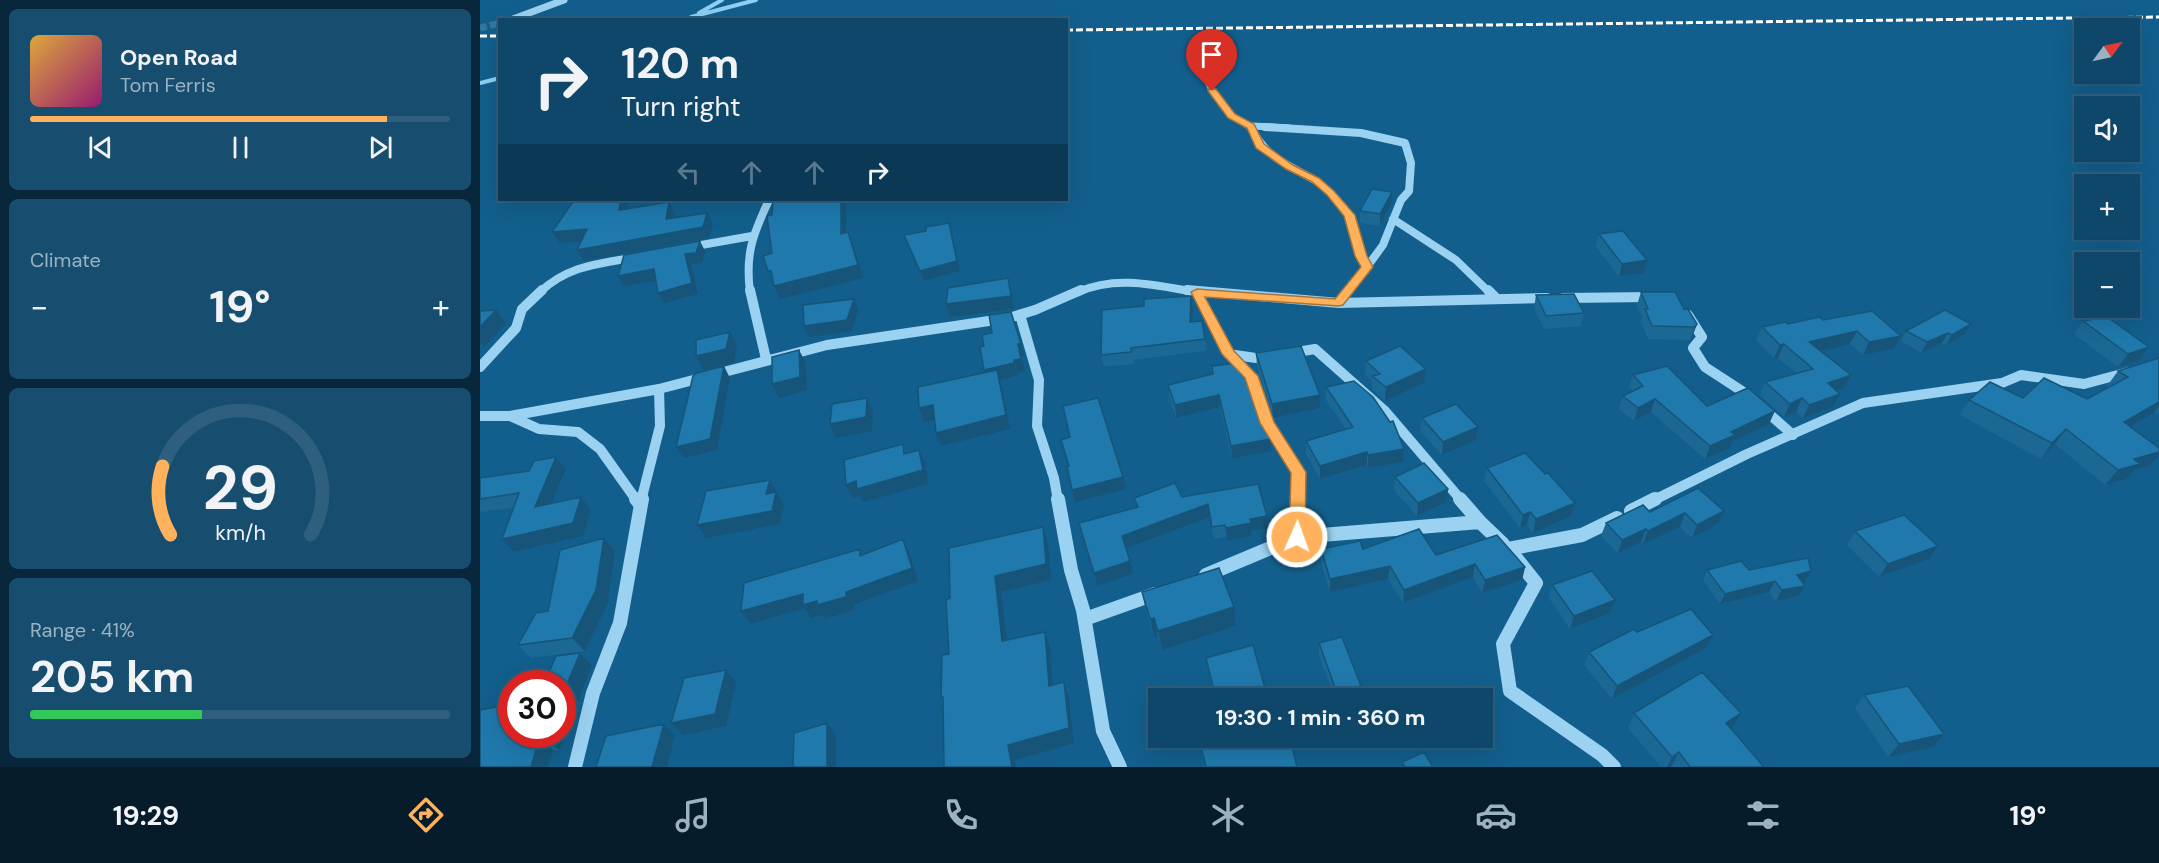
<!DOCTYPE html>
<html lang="en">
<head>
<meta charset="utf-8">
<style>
  :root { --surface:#0e476a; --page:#174e70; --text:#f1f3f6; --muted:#9bb2c1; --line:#2e5f7e; --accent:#ffb15b }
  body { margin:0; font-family:"DM Sans",sans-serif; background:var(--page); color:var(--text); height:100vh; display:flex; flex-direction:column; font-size:22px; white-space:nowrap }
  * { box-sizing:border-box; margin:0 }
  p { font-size:20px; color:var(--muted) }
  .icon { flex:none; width:33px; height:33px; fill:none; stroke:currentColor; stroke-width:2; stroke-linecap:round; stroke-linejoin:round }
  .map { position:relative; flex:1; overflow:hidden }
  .panel { display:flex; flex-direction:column; gap:9px; padding:9px; background:#08273a; width:480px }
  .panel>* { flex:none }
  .top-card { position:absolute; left:18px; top:18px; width:570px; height:183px; border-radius:0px; box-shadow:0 6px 24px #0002,0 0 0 2px var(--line); background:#0e476a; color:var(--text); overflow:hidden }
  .needle { width:39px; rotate:57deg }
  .controls { position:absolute; left:1594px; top:18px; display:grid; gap:12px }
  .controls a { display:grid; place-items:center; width:66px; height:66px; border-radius:0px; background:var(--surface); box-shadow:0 6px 24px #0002,0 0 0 2px var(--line); font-size:30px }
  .speed { position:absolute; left:18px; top:670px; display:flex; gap:12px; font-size:30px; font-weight:700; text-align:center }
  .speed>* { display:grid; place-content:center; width:78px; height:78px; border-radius:50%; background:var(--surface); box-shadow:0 6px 24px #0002,0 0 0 2px var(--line); line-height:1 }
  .speed .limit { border:9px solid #d22; background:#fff; color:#111 }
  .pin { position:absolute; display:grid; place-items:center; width:51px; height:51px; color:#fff; margin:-62px -26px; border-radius:50% 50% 50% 0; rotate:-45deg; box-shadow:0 0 6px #0007 }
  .pin .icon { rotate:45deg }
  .me { position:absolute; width:66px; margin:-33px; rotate:2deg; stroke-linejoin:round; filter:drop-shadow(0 0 4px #0008) }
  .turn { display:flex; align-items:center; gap:21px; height:126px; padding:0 24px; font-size:27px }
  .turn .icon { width:78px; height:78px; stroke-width:2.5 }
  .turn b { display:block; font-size:42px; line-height:51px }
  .lanes { display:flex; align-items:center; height:57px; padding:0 24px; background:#0003; justify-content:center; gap:30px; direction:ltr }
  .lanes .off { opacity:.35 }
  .big { font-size:45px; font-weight:700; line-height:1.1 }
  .panel .widget { flex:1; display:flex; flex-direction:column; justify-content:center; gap:9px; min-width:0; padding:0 21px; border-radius:9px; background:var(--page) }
  .panel .dial { align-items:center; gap:0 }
  .dial svg { height:156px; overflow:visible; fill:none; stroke:var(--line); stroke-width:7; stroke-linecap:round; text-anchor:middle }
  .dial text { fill:var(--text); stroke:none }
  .song { display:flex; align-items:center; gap:18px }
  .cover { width:72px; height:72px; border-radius:9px; background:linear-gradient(135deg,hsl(40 70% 55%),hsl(320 70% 35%)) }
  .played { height:6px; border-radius:3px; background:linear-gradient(90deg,var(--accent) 85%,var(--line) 85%) }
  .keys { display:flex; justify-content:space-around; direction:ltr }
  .heat { display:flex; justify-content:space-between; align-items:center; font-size:33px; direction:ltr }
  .charge { height:9px; border-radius:4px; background:linear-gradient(90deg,#34c759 41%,var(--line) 0) }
  .trip { position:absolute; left:668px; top:688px; width:345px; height:60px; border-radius:0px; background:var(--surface); box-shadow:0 6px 24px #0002,0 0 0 2px var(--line); font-weight:700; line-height:60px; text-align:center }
  .menu { display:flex; height:96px; justify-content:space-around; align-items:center; background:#061c2a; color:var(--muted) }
  .menu .icon { width:42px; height:42px }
  .menu .active { color:var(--accent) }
  .menu b { font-size:27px; color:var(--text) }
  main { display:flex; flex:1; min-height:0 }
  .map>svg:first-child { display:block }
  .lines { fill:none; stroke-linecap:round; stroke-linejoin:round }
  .stream { stroke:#8cd0f5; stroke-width:4 }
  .minor-tunnel { stroke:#36779e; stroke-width:7; stroke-dasharray:7 3; stroke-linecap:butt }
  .minor-far3 { stroke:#9bd2f1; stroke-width:7 }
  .minor-far2 { stroke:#9bd2f1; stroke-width:8 }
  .minor-far1 { stroke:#9bd2f1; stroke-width:10 }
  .minor { stroke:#9bd2f1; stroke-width:14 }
  .rail { stroke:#fff; stroke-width:3; stroke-dasharray:7 3; stroke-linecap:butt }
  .wall { fill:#1b6895 }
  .shaded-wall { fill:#165579 }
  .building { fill:#1f79ad; stroke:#165579; stroke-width:1.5 }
  .route { fill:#ffb15b; stroke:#a6733b; stroke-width:1.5 }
</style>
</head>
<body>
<main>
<section class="panel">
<div class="widget">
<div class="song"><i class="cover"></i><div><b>Open Road</b><p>Tom Ferris</p></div></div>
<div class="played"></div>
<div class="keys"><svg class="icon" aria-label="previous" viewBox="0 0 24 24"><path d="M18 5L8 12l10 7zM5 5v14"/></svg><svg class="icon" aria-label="pause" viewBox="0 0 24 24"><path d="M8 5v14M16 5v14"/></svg><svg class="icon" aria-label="next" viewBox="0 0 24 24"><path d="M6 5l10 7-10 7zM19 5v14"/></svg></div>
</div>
<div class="widget"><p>Climate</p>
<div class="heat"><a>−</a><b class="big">19°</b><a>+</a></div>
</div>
<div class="widget dial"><svg viewBox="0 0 100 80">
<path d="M14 69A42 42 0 1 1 86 69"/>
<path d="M14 69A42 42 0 0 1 10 34" stroke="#ffb15b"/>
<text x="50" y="56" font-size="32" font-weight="700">29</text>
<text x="50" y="72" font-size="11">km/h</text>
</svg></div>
<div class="widget"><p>Range · 41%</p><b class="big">205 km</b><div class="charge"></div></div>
</section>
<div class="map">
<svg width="1679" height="767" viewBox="0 0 1679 767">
  <rect width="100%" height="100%" fill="#125f8d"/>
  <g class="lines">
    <!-- stream -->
    <path class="stream" d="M219 13 242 0
      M211 17 276 0
      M0 83 20 78"/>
    <!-- minor-tunnel -->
    <path class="minor-tunnel" d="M0 28 20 23"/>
    <!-- minor-far3 -->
    <path class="minor-far3" d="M33 19 84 0
      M725 73 732 91 752 116 772 128
      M771 126 809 128"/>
    <!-- minor-far2 -->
    <path class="minor-far2" d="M771 127C786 158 805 163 833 179 844 186 855 197 863 207 877 223 877 249 887 267L868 292
      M785 127 881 133 925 143 931 163 929 191 921 200 903 245 887 267
      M913 219 976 260 1009 292
      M210 247 272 236
      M60 292C89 265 119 264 156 257
      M270 292C265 254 273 234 289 200
      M598 292C636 275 675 285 715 292"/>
    <!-- minor-far1 -->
    <path class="minor-far1" d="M270 290 286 359
      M707 290 859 303 869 290
      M1008 290 1017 299
      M717 292 748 354 771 376 787 423 819 473 818 501
      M1083 298 1172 297
      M859 303 1067 298
      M540 315 559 380 557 426 574 478 578 501
      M1208 315 1222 337 1213 348 1225 367 1268 395 1313 435
      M811 353 835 349 905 411 982 501
      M748 354 776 358 789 356
      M0 367 36 328 42 309 62 290
      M0 416H30L179 389 347 345 529 318 555 310 601 290
      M30 416 59 429 98 432 120 449 157 501
      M161 501 180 426 179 389
      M1172 501 1267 454 1383 403 1522 383 1541 375 1604 384 1649 372"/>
    <!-- minor -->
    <path class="minor" d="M156 499 160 504
      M578 499 591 570 603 610 623 731 640 767
      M980 499 1000 522
      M1151 511 1175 499
      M817 537 818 499
      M1028 549 1102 535 1137 518
      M1036 558 1056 583 1023 644 1030 691 1122 755 1134 767
      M726 575 817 537 1000 522 1023 544
      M605 619 675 594
      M95 767 113 693 140 623 162 499"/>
    <!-- rail -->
    <path class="rail" d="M586 30 1679 17
      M0 36H20"/>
  </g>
  <!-- wall -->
  <path class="wall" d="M911 204 900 226 880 223V211Z
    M472 233 480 271 444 281 424 235Z
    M1119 234 1167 260 1164 273 1139 276 1116 247Z
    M1161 292 1204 309 1217 324 1212 337 1210 340 1168 339 1161 322 1162 317 1157 305Z
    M1056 295 1104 313 1101 326 1064 329 1054 308Z
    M711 296 713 308 712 322 725 339 726 351 653 360V364L624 367 621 355 664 306Z
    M1343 320 1421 336 1414 349 1383 355 1370 344 1341 351 1371 375 1364 388 1357 391 1353 407 1323 418 1316 412 1304 417 1280 395 1285 382 1317 373 1298 358H1294L1276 340 1282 327Z
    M1603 321 1669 347 1659 361 1638 367 1594 334Z
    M1426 331 1485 334 1466 345 1462 343 1441 353 1421 341Z
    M776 353 840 408 793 418 777 366Z
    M1679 358V413L1676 414 1674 413 1650 427 1669 466 1654 470 1647 479 1625 485 1575 444 1561 459 1480 415 1489 400 1543 398 1607 399 1628 387 1627 386 1638 371Z
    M886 361 944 383 905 401 892 389V381L885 374Z
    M733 374 791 451 752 458 740 407 696 418 689 397 688 385Z
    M1153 375 1227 406 1289 424 1252 442 1250 448 1225 459 1171 412 1154 421 1139 409 1143 396 1153 391 1149 387Z
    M846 387 924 449 923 462 888 468 887 465 840 479 826 454V441L866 429 846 400Z
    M942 418 998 427 996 440 962 455 940 431Z
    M76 457 86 469 72 504 111 510 103 536 34 552V508L0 512V478L49 471Z
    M1007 468 1065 474 1095 503 1091 516 1053 533 1047 525 1040 528 1004 481Z
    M915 477 968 489 966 502 937 516 914 490Z
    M1218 488 1238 524 1212 538 1200 527 1163 544 1161 542 1138 553 1121 536 1126 523 1170 512Z
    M702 497 787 528 771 531 772 536 747 541 746 537 734 539 730 517 646 549 653 574 617 586 599 523 656 507 654 498Z
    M1375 531 1458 546 1449 559 1399 577 1367 545Z
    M841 549H883L956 555 1045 567 1042 580 1002 593 993 577 923 603 908 579 850 592 841 563Z
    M135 551 128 603 105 651 51 658 38 645 68 611Z
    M1227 570H1269L1331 571 1325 582 1323 583 1319 596 1296 601 1289 592 1240 604 1223 580Z
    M1072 585 1135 600 1130 613 1090 629 1069 598Z
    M662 592 756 626 682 650 678 637 674 638 666 611Z
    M1157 632 1226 648 1132 699 1104 665 1109 652Z
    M839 643 881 699H855L839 656Z
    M100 653 112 665 95 710 99 714 98 717 79 750H73L68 767 32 735Z
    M726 658 788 699H735L728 671Z
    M1384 695 1464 734 1453 747 1408 757 1375 708Z
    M1154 713 1252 728 1251 729 1284 767H1181L1148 728Z
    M718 738H810L817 767H725Z"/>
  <!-- shaded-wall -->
  <path class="shaded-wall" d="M912 192 911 204 900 226V214Z
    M141 200H149L145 221 139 210Z
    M361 200H366V246L361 234Z
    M189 202 195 213 192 230 186 219Z
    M227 213 233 224 229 238 104 261 97 250Z
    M469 223 472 233 480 271 444 281 440 271Z
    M107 229 114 240 80 243 72 232Z
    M368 232 373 244 383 278 300 299 294 286Z
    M220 241 225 251 222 263 211 264 218 294 185 303 178 293 205 254Z
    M1167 260 1164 273 1139 276 1142 264Z
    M174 269 180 280 144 286 138 276Z
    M528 278 531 291 534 309 470 317 466 304Z
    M711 296 713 308 712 334 710 322Z
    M374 299 378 310 372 331 329 337 324 326Z
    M16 310 26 323 4 347 0 342V327Z
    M1217 324 1212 337 1210 340 1215 327Z
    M1491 324 1485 334 1466 345 1472 335Z
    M1377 331 1370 344 1323 356 1329 342Z
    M250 332 257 345 254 362 224 370 216 356Z
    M1468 333 1462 343 1441 353 1447 342Z
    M1421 336 1414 349 1383 355 1389 342Z
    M538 344H541L544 356 541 357 545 371 538 373 534 360Z
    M1304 344 1298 358H1294L1300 345Z
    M1669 347 1659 361 1638 367 1648 354Z
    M319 350 326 363 327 390 299 398 292 384Z
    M534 363 538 375 520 380 530 429 461 446 456 433 509 382 504 370Z
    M244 366 250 378 237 450 204 458 196 447Z
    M946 369 944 383 905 401 906 387Z
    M1371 375 1364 388 1341 396 1348 383Z
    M1360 394 1353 407 1323 418 1329 405Z
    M739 395 740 407 696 418 695 405Z
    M840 395V408L793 418 792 404Z
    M387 398 393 411 392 431 356 438 350 424Z
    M1322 398 1316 412 1304 417 1310 404Z
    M1175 399 1171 412 1154 421 1158 408Z
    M1679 402V406L1674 413 1632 437 1644 422Z
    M453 405 458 419 444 422 439 408Z
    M1295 411 1289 424 1252 442 1250 448 1225 459 1230 446 1251 432Z
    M998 427 996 440 962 455 963 442Z
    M1586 429 1575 444 1561 459 1572 443Z
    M791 439V451L752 458 751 446Z
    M924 449 923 462 888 468V455Z
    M439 450 445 463 448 484 383 502 380 496 373 498 366 485 376 481Z
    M887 452V465L840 479V466Z
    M1679 452V455L1669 466 1654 470 1647 479 1625 485 1638 470 1654 459Z
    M76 457 86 469 65 520 55 507Z
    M643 477 646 489 595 502 592 490Z
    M290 480 304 505 300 524 226 538 217 525 286 494Z
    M968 489 966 502 937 516 938 503Z
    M101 497 111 510 103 536 34 552 22 539Z
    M1095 503 1091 516 1053 533 1056 519Z
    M728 504 730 517 645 549 642 536Z
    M1244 511 1238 524 1212 538 1217 525Z
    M1050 512 1047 525 1040 528 1043 515Z
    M1205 513 1200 527 1163 544 1168 531Z
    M787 516V528L771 531 772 536 747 541 746 528 770 519Z
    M563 527 568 543 571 580 521 592 529 657 522 641 515 576Z
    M1166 529 1161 542 1138 553 1142 540Z
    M124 538 135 551 128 603 105 651 92 638Z
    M423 539 429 553 438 581 373 605 374 610 345 619 343 615 331 618 325 608 271 624 261 611 323 594 366 592Z
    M1458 546 1449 559 1399 577 1408 564Z
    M650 561 653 574 617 586 614 573Z
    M995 564 993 577 923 603 924 590Z
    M910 566 908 579 850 592V579Z
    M1045 567 1042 580 1002 593 1005 580Z
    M1331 571 1325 582 1311 586 1317 575Z
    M1295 581 1289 592 1240 604 1245 594Z
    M1325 586 1319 596 1296 601 1302 590Z
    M1135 600 1130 613 1090 629 1094 616Z
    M754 607 756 626 682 650 678 631Z
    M674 618 678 637 674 638 670 619Z
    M565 632 570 647 574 702 569 686Z
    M1233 635 1226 648 1132 699 1137 686Z
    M100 653 112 665 95 710 99 714 98 717 79 750 66 738 68 735H82V696Z
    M246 670 256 683 246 726 203 735 191 723Z
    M584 682 589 698 594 743 535 760 536 767H532L528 745Z
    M881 686V699H857V693Z
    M1261 713 1252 728 1237 737 1246 723Z
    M347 723 356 735V767H347Z
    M184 724 195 736 187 767H172Z
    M1464 734 1453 747 1408 757 1419 744Z
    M59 739 73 750 68 767H51Z
    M1199 752 1191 767H1187L1192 757Z"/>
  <!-- building -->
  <path class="building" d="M892 189 912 192 900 214 880 211Z
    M94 200H141L139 210 189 202 186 219 227 213 223 227 97 250 107 229 72 232Z
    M293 200H361V234L368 232 378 265 294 286 291 271H288L283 256 292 253 287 216 292 215Z
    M469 223 477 261 440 271 424 235 446 231V227Z
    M1143 231 1167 260 1142 264 1119 234Z
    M220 241 216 253 205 254 212 283 178 293 174 269 138 276 144 255Z
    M528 278 531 296 466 304 468 288Z
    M1161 292H1195L1204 309H1208L1217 324 1215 327 1172 326 1165 309H1168Z
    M1094 294 1104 313 1066 316 1056 295Z
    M711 296 710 322 722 321 725 339 651 348V352L621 355 622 310 664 306V299Z
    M374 299 367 320 324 326 323 305Z
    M16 310 0 327V311Z
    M1465 310 1491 324 1472 335 1468 333 1447 342 1426 331Z
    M1392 311 1421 336 1389 342 1377 331 1329 342 1371 375 1348 383 1360 394 1329 405 1322 398 1310 404 1285 382 1333 369 1304 344 1300 345 1282 327 1306 322 1308 324 1339 317 1343 320Z
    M531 312 541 344H538L541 359 534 360V363L504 370 500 347 504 346 502 335 512 333 509 315Z
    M1627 317 1669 347 1648 354 1603 321Z
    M250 332 246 349 216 356V340Z
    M821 346 840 395 792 404 776 353Z
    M920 346 946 369 906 387 892 376 900 374 886 361Z
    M319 350 320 377 292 384V357Z
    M1679 358V402L1644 422 1679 448V452L1654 459 1660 464 1638 470 1586 429 1572 443 1489 400 1510 382 1543 398 1564 378 1607 399 1648 377 1638 371Z
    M758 363 764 368 779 413 791 439 751 446 739 395 695 405 688 385 733 374 732 366Z
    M244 366 230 439 196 447 213 376 217 373Z
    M1187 366 1227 406 1268 388 1295 411 1251 432 1255 435 1230 446 1175 399 1158 408 1143 396 1163 386 1153 375Z
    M517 370 526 415 456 433 453 405 439 408 438 387Z
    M874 381 893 397 910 422 913 421 924 449 888 455 887 452 840 466 826 441 873 427 846 387Z
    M387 398 386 417 350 424 352 404Z
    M618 398 643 477 592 490 587 466H589L581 440 590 437 583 406Z
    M976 404 998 427 963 442 942 418Z
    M423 444 424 454 439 450 443 470 377 489 376 481 366 485 364 460Z
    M1045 453 1065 474 1068 473 1095 503 1056 519 1050 512 1043 515 1007 468Z
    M76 457 55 507 101 497 93 523 22 539 39 493 0 499V478L49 471 54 461Z
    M944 463 968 489 938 503 915 477Z
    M290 480 286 494 296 492 292 511 217 525 226 491Z
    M695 483 702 497 778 484 787 516 770 519 771 523 746 528 745 525 732 527 728 504 642 536 650 561 614 573 599 523 658 507 654 498Z
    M1218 488 1244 511 1217 525 1205 513 1168 531 1166 529 1142 540 1126 523 1163 505 1170 512Z
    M1424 515 1458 546 1408 564 1375 531Z
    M563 527 566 564 515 576 522 641 565 632 569 686 584 682 589 728 528 745 532 767H464L463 697H461L462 655 469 654 466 600 470 598 469 548Z
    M939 529 956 555 1017 535 1045 567 1005 580 995 564 924 590 910 566 850 579 841 549 880 541 883 549Z
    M124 538 116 590 92 638 38 645 56 613 68 611 80 550Z
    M423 539 432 568 366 592V597L337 605V601L323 605V594L261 611 264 583 380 549V556Z
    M1328 558 1331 571 1317 575 1325 586 1302 590 1295 581 1245 594 1227 570 1261 561 1269 570Z
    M739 568 754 607 678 631 674 618 670 619 662 592Z
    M1112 571 1135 600 1094 616 1072 585Z
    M1211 609 1233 635 1137 686 1109 652 1154 629 1157 632Z
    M862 637 881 686 857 693 839 643Z
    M773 645 788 699H736L726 658Z
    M100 653 82 696V684H64L76 656Z
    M246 670 235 714 191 723 204 678Z
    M1222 672 1261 713 1246 723 1284 767H1210L1199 752 1192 757 1154 713Z
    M1428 686 1464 734 1419 744 1384 695Z
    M82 702H86L82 709Z
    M32 704V735H68L66 738 59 739 51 767H0V710Z
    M347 723V767H313L314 733Z
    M184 724 172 767H116L126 736Z
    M719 738H810L817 767H726Z
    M944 752 953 767H925L922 762Z"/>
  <!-- route -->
  <path class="route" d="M729 89H736L755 114 774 124 784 144 813 165 839 178 854 191 875 215 887 256 893 267 863 305 859 306 725 297 754 351 778 376 794 422 826 472 825 537 822 541 817 543 811 541 809 537 811 473 780 423 765 378 742 354 711 292 717 289 855 299 881 267 875 256 864 216 847 195 832 182 806 169 776 148 767 128 748 118 728 91Z"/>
</svg>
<div class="controls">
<a><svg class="needle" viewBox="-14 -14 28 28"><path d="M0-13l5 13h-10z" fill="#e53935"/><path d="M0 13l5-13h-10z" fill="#9bb2c1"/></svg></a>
<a><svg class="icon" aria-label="sound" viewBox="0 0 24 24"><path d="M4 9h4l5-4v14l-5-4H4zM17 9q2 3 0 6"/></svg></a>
<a>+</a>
<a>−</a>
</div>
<div class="speed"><div class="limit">30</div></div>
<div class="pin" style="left:732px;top:91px;background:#d93025"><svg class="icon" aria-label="arrive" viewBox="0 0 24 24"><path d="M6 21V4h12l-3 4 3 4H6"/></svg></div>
<svg class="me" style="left:817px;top:537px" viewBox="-20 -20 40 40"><circle r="17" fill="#ffb15b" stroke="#fff" stroke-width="3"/><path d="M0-11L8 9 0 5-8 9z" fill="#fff"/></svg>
<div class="trip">19:30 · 1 min · 360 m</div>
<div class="top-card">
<div class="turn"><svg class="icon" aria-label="right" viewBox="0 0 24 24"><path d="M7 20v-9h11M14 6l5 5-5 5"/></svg><div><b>120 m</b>Turn right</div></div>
<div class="lanes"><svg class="icon off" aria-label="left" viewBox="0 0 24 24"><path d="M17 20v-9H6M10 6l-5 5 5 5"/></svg><svg class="icon off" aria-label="ahead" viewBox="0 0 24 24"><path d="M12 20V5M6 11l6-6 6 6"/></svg><svg class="icon off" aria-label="ahead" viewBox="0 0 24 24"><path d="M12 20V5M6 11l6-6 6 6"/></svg><svg class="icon" aria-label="right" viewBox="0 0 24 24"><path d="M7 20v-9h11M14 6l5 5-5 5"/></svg></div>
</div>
</div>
</main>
<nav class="menu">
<b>19:29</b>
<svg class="icon active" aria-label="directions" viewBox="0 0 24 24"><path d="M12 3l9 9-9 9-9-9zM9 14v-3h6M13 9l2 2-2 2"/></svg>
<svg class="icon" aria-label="music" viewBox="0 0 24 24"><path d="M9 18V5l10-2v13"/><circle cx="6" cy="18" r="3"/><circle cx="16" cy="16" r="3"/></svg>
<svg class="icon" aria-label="phone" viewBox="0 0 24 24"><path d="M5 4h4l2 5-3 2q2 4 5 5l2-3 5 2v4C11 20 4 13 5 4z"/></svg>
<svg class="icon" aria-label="climate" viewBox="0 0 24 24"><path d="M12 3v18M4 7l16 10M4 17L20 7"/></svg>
<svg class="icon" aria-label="car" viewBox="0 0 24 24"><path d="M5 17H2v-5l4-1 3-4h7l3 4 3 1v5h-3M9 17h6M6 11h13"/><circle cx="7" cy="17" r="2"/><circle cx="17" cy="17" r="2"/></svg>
<svg class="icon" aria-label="filters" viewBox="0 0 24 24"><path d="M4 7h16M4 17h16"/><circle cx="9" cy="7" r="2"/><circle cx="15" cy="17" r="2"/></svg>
<b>19°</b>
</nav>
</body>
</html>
